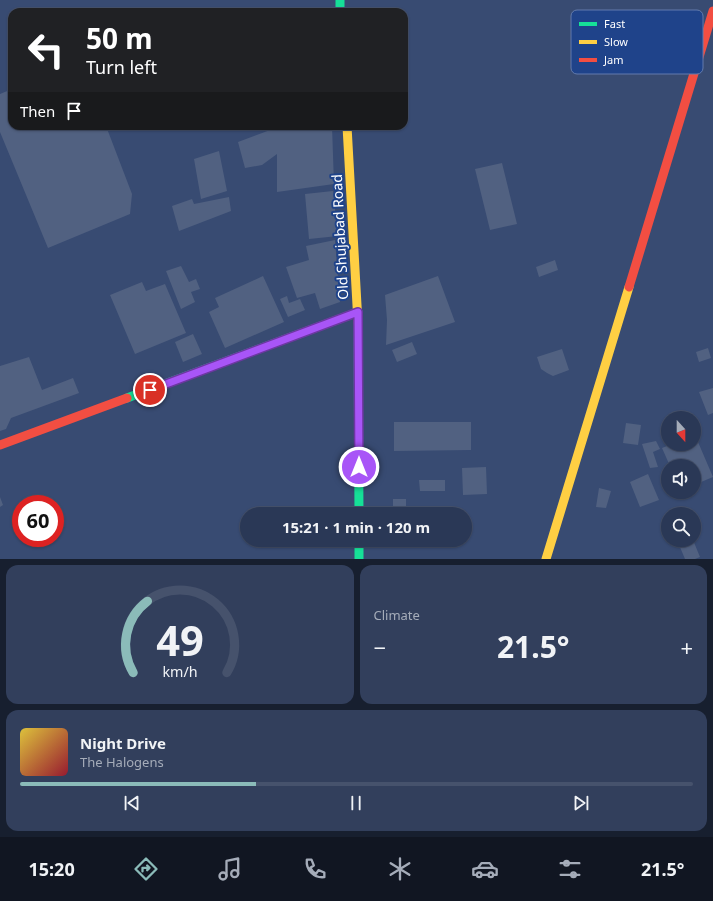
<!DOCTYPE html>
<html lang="en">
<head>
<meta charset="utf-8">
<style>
  :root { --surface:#2a3856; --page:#323f5c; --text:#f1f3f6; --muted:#a5acb9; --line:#46526c; --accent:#8bbbb9 }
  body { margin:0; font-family:"Noto Sans",sans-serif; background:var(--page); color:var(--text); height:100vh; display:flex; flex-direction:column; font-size:15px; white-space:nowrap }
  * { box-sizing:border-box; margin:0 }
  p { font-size:13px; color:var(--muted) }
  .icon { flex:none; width:22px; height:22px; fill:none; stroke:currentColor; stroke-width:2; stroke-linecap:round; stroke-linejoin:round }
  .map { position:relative; height:559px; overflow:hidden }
  .sheet { display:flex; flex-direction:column; gap:6px; padding:6px; background:#171f2f; flex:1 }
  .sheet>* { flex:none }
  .top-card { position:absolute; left:8px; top:8px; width:400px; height:122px; border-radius:12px; box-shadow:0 1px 3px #0004,0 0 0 1px var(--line); background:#202124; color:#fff; overflow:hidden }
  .needle { width:26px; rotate:159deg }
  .fabs { position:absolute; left:661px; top:411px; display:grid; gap:8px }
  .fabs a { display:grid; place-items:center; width:40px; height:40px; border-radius:50%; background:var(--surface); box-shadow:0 1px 3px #0004,0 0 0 1px var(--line); font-size:20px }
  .speed { position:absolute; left:12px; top:495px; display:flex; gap:8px; font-size:20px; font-weight:700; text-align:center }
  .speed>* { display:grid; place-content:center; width:52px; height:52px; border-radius:50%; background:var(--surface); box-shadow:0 1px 3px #0004,0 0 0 1px var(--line); line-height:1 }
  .speed .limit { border:6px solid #d22; background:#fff; color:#111 }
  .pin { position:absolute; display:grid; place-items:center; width:34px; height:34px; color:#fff; margin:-17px; border:2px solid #fff; border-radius:50%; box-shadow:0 1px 4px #0007 }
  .me { position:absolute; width:44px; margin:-22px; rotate:0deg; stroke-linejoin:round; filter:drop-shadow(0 0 3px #0008) }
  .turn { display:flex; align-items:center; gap:14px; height:84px; padding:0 12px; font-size:18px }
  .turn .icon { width:52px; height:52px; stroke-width:2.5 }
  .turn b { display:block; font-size:28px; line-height:34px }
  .then { display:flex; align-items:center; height:38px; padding:0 12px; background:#0003; gap:8px; font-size:15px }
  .big { font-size:30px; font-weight:700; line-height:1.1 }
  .sheet .tile { flex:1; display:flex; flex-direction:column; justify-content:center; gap:6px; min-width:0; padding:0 14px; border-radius:12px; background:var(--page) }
  .sheet .dial { align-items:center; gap:0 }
  .dial svg { height:104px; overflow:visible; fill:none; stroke:var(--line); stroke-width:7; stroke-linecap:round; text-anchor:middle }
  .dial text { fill:var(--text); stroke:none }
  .song { display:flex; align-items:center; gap:12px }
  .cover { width:48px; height:48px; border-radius:6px; background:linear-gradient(135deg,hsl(50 70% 55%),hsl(350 70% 35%)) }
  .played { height:4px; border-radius:2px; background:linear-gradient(90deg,var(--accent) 35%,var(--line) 35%) }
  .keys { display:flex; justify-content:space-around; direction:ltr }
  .heat { display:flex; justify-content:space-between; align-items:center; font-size:22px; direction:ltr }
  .sheet .tiles { flex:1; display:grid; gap:6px; grid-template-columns:1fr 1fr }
  .tile:last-child { grid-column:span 2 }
  .trip { position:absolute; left:240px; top:507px; width:232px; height:40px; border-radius:20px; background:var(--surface); box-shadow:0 1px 3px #0004,0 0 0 1px var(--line); font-weight:700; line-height:40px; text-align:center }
  .dock { display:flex; height:64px; justify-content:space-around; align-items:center; background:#111622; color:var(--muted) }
  .dock .icon { width:28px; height:28px }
  .dock .on { color:var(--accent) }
  .dock b { font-size:18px; color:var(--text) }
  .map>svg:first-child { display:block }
  .building { fill:#516181 }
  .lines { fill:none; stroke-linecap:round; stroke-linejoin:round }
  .fast { stroke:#16e098; stroke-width:9 }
  .slow { stroke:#ffcf43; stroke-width:9 }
  .jam { stroke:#f24e42; stroke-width:9 }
  .route-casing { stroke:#6d37a1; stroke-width:10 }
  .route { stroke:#a855f7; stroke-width:7 }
  .labels { text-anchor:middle; stroke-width:4; stroke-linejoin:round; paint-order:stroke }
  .street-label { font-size:14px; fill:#fff; stroke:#1f438a }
  .key { fill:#1f438a; stroke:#627bad; stroke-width:1 }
  .key-label { font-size:11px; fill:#fff }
</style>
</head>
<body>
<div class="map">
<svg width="713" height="559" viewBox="0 0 713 559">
  <rect width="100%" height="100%" fill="#384b72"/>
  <!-- building -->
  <path class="building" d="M12 89V126H106L132 194 130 214 48 248 0 132V94Z
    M281 126H332L334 184 277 192V154L262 165 245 168 238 142Z
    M219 151 227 191 201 199 194 159Z
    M502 163 517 224 490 230 475 169Z
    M333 191 338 236 309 239 305 194Z
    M229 197 231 211 179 231 172 206 192 199 194 204Z
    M335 240 340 302 320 309 315 293 297 298 286 267 309 260 306 246Z
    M555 260 558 270 539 277 536 267Z
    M181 266 189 282 196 279 200 289 191 292 195 302 181 309 166 271Z
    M263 276 284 322 225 348 209 312 219 307 215 298Z
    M438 276 455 322 386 345 387 320 385 295Z
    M142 282 146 291 165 284 186 333 135 354 110 295Z
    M287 296 289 303 300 299 305 310 288 317 280 299Z
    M193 334 202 354 183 362 175 342Z
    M412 342 417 354 397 362 392 350Z
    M708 348 711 358 699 362 696 352Z
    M562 349 569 370 553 376 547 373 541 369 537 357Z
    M29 357 42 390 73 378 79 393 11 418 6 429 0 431V366Z
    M713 388V413L708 415 699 392Z
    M394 422H471V450L394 451Z
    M626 423 641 425 638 445 623 443Z
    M694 435H695L713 477 694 485V466H670L662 448 672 444H694Z
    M656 441 660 449 653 452 658 467 650 468 642 444Z
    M486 467 487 494 463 495 462 468Z
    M648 474 659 500 640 507 630 482Z
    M419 480H445V491H420Z
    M599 488 611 491 606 508 596 507Z
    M0 497 3 505 0 507Z
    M393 499H406V514H393Z
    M677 540H693L700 557 695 559H685Z"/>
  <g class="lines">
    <!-- fast -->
    <path class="fast" d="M340 0V12
      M358 323 359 514
      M127 398 358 312
      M359 540V559"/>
    <!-- slow -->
    <path class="slow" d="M347 126 358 323
      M546 559 629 287"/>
    <!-- jam -->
    <path class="jam" d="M629 287 713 11
      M0 445 127 398"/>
  </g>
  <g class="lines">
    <defs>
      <path id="route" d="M150 390 358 312 359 467"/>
    </defs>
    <!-- route casing -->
    <use href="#route" class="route-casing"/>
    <!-- route -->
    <use href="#route" class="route"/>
  </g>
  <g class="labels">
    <!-- street labels -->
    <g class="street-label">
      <text transform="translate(340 237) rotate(-93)" y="5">Old Shujabad Road</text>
    </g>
  </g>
  <!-- legend -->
  <rect x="571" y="10" width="132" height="64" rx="6" class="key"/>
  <rect x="579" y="22" width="18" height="4" fill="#16e098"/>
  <rect x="579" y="40" width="18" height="4" fill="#ffcf43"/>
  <rect x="579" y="58" width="18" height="4" fill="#f24e42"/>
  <g class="key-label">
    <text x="604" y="28">Fast</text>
    <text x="604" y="46">Slow</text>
    <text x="604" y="64">Jam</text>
  </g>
</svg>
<div class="fabs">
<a><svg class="needle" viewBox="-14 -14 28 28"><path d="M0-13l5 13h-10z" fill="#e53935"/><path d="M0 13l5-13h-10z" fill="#a5acb9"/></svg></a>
<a><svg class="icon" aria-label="sound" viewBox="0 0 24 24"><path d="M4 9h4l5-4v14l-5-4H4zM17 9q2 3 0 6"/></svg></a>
<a><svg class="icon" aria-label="search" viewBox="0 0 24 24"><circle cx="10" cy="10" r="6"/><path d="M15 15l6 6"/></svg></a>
</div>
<div class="speed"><div class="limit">60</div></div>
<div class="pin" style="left:150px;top:390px;background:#d93025"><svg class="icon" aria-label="arrive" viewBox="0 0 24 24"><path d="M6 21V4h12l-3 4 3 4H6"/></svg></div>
<svg class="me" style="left:359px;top:467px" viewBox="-20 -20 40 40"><circle r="17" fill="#a855f7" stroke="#fff" stroke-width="3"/><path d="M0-11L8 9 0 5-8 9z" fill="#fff"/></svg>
<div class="trip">15:21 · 1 min · 120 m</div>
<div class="top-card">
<div class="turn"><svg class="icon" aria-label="left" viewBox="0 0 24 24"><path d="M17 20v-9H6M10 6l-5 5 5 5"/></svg><div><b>50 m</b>Turn left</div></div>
<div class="then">Then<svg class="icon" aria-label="arrive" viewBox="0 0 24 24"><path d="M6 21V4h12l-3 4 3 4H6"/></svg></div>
</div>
</div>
<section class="sheet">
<div class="tiles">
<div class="tile dial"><svg viewBox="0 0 100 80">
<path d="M14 69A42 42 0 1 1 86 69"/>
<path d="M14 69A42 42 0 0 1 25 14" stroke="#8bbbb9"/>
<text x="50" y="56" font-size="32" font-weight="700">49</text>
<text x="50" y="72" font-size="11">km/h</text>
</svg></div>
<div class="tile"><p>Climate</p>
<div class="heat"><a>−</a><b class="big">21.5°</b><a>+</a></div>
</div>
<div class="tile">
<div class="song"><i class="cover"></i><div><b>Night Drive</b><p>The Halogens</p></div></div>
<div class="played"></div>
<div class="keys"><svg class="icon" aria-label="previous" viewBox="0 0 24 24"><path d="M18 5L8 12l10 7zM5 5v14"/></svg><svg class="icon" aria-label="pause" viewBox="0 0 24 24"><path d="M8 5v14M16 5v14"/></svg><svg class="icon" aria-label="next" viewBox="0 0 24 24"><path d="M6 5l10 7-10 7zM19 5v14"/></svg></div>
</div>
</div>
</section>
<nav class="dock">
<b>15:20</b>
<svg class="icon on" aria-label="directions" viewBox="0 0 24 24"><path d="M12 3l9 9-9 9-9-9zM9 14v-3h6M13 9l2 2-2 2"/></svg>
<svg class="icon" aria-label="music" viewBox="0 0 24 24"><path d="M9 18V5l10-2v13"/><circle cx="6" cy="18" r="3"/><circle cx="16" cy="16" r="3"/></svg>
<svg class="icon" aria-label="phone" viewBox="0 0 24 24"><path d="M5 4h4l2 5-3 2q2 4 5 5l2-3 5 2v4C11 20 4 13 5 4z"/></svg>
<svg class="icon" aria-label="climate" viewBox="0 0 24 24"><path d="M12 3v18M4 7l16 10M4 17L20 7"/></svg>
<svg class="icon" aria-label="car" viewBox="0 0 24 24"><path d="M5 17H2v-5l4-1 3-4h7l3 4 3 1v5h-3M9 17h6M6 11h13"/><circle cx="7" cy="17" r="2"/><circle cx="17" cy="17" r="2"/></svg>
<svg class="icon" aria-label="filters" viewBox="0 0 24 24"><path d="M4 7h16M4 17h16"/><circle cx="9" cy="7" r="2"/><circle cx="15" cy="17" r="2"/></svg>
<b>21.5°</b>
</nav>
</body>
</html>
